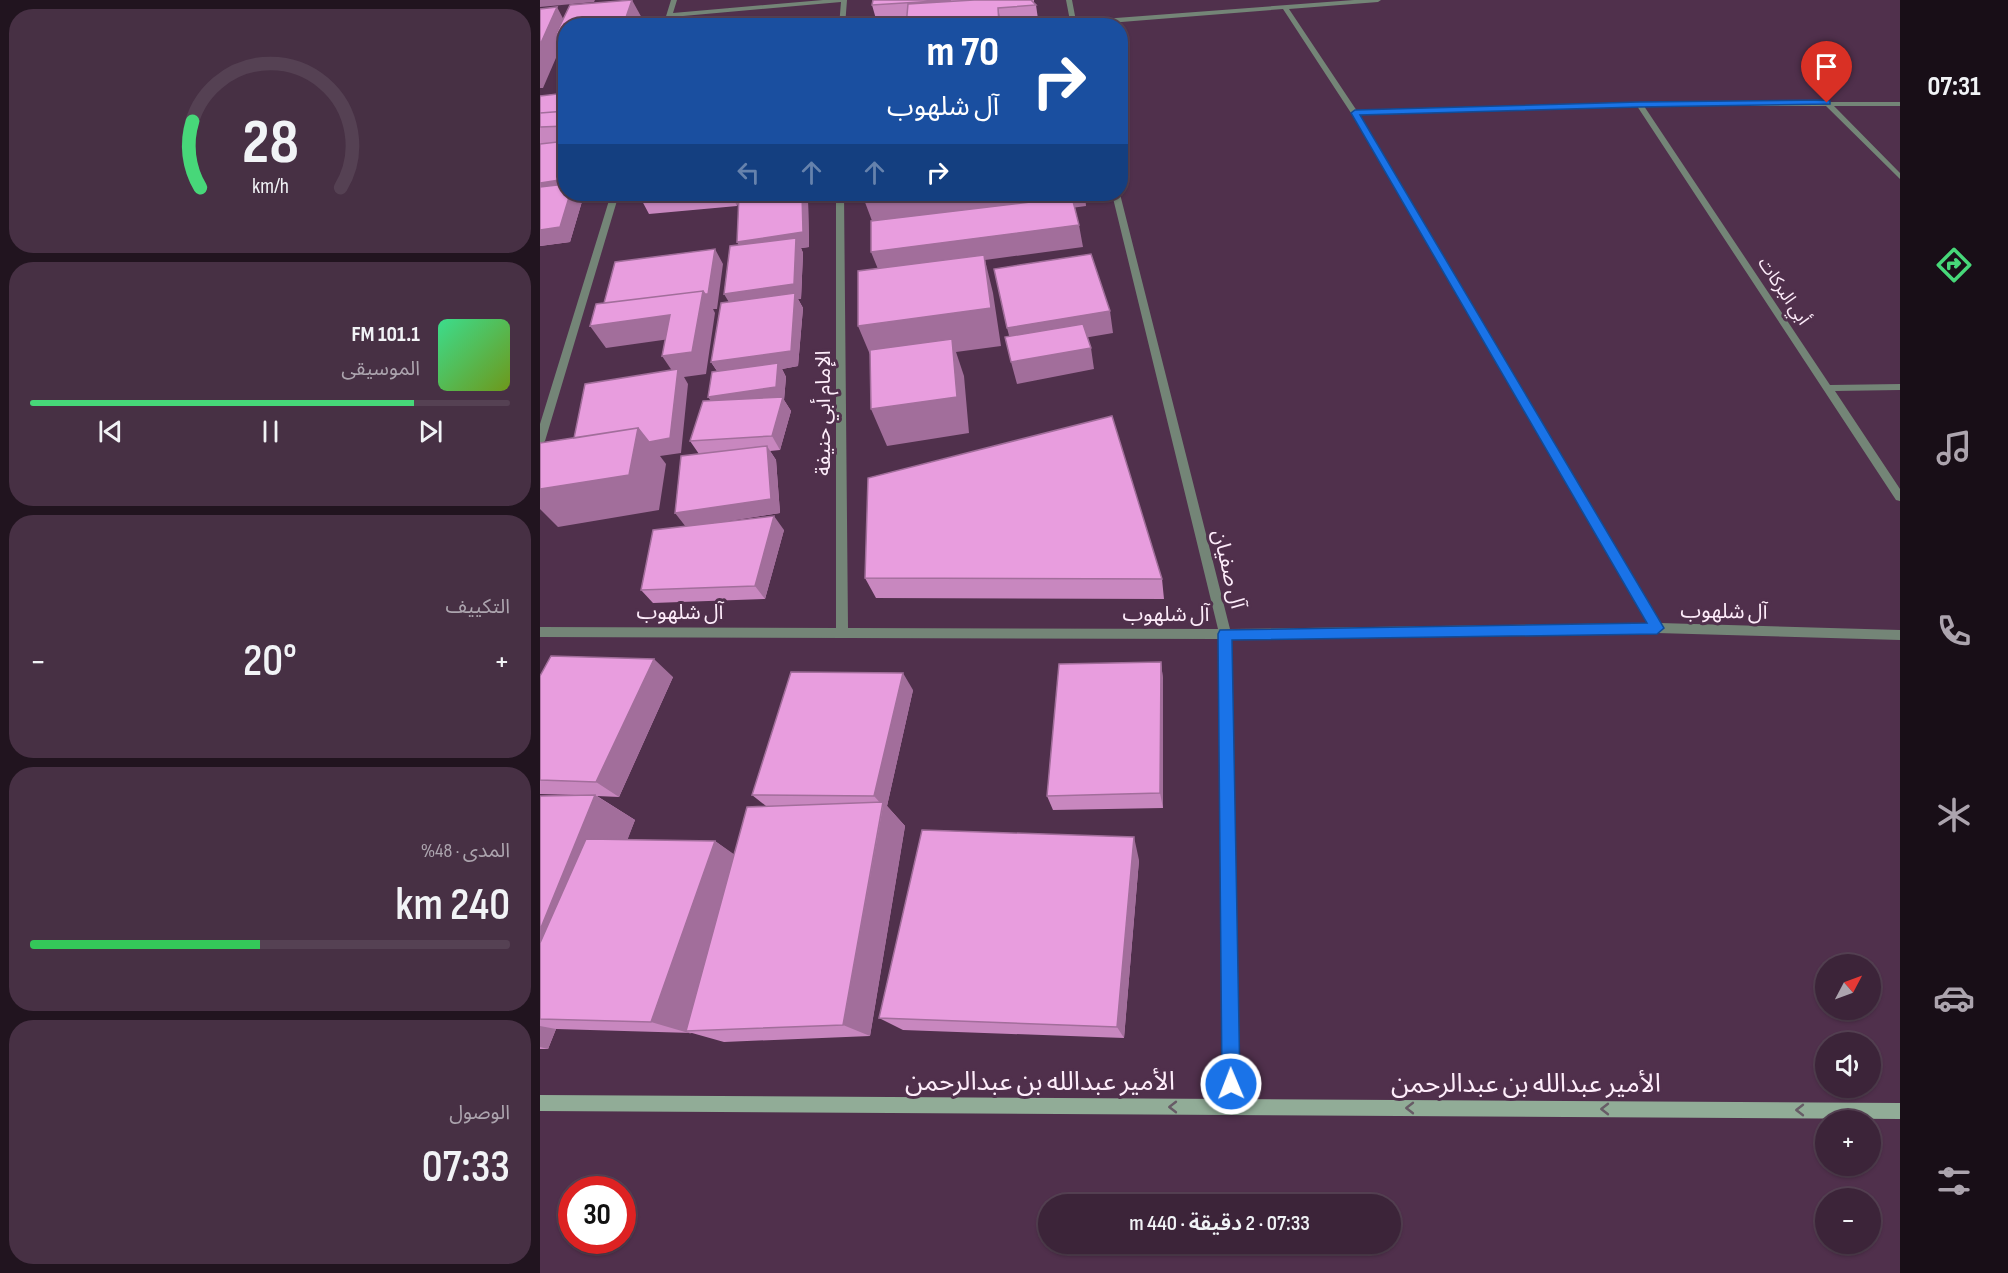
<!DOCTYPE html>
<html lang="ar">
<head>
<meta charset="utf-8">
<style>
  :root { --surface:#3c2439; --page:#473044; --text:#f1f3f6; --muted:#aca4ae; --line:#554153; --accent:#47d779 }
  body { margin:0; font-family:"Sofia Sans Condensed","Noto Sans Arabic",sans-serif; background:var(--page); color:var(--text); direction:rtl; height:100vh; display:flex; flex-direction:column; font-size:22px; white-space:nowrap }
  * { box-sizing:border-box; margin:0 }
  p { font-size:20px; color:var(--muted) }
  .icon { flex:none; width:33px; height:33px; fill:none; stroke:currentColor; stroke-width:2; stroke-linecap:round; stroke-linejoin:round }
  .map { position:relative; flex:1; overflow:hidden; direction:ltr }
  .side { display:flex; flex-direction:column; gap:9px; padding:9px; background:#21141f; width:540px }
  .side>* { flex:none }
  .banner { position:absolute; left:18px; top:18px; width:570px; height:183px; border-radius:24px; box-shadow:0 2px 4px #0004,0 0 0 2px var(--line); direction:rtl; background:#1a4fa0; color:#fff; overflow:hidden }
  .needle { width:39px; rotate:49deg }
  .buttons { position:absolute; left:1275px; top:954px; display:grid; gap:12px }
  .buttons a { display:grid; place-items:center; width:66px; height:66px; border-radius:50%; background:var(--surface); box-shadow:0 2px 4px #0004,0 0 0 2px var(--line); font-size:30px }
  .speed { position:absolute; left:18px; top:1176px; display:flex; gap:12px; font-size:30px; font-weight:700; text-align:center }
  .speed>* { display:grid; place-content:center; width:78px; height:78px; border-radius:50%; background:var(--surface); box-shadow:0 2px 4px #0004,0 0 0 2px var(--line); line-height:1 }
  .speed .limit { border:9px solid #d22; background:#fff; color:#111 }
  .pin { position:absolute; display:grid; place-items:center; width:51px; height:51px; color:#fff; margin:-62px -26px; border-radius:50% 50% 50% 0; rotate:-45deg; box-shadow:0 0 6px #0007 }
  .pin .icon { rotate:45deg }
  .me { position:absolute; width:66px; margin:-33px; rotate:359deg; stroke-linejoin:round; filter:drop-shadow(0 0 4px #0008) }
  .turn { display:flex; align-items:center; gap:21px; height:126px; padding:0 30px; font-size:27px }
  .turn .icon { width:78px; height:78px; stroke-width:2.5 }
  .turn b { display:block; font-size:42px; line-height:51px }
  .lanes { display:flex; align-items:center; height:57px; padding:0 30px; background:#0003; justify-content:center; gap:30px; direction:ltr }
  .lanes .off { opacity:.35 }
  .big { font-size:45px; font-weight:600; line-height:1.1 }
  .side .tile { flex:1; display:flex; flex-direction:column; justify-content:center; gap:9px; min-width:0; padding:0 21px; border-radius:24px; background:var(--page) }
  .side .dial { align-items:center; gap:0 }
  .dial svg { height:156px; overflow:visible; fill:none; stroke:var(--line); stroke-width:7; stroke-linecap:round; text-anchor:middle }
  .dial text { fill:var(--text); stroke:none }
  .song { display:flex; align-items:center; gap:18px }
  .cover { width:72px; height:72px; border-radius:9px; background:linear-gradient(135deg,hsl(150 70% 55%),hsl(80 70% 35%)) }
  .played { height:6px; border-radius:3px; background:linear-gradient(90deg,var(--accent) 80%,var(--line) 80%) }
  .keys { display:flex; justify-content:space-around; direction:ltr }
  .heat { display:flex; justify-content:space-between; align-items:center; font-size:33px; direction:ltr }
  .charge { height:9px; border-radius:4px; background:linear-gradient(90deg,#34c759 48%,var(--line) 0) }
  .trip { position:absolute; left:498px; top:1194px; width:363px; height:60px; border-radius:30px; background:var(--surface); box-shadow:0 2px 4px #0004,0 0 0 2px var(--line); font-weight:600; line-height:60px; text-align:center; direction:rtl }
  main { display:flex; flex:1; min-height:0 }
  .tab-bar { display:flex; flex-direction:column; width:108px; justify-content:space-around; align-items:center; background:#180e17; color:var(--muted) }
  .tab-bar .icon { width:42px; height:42px }
  .tab-bar .active { color:var(--accent) }
  .tab-bar b { font-size:27px; color:var(--text) }
  .map>svg:first-child { display:block }
  .lines { fill:none; stroke-linecap:round; stroke-linejoin:round }
  .street { fill:#748577; fill-rule:evenodd }
  .secondary { fill:#91ac97; fill-rule:evenodd }
  .wall { fill:#c887bf }
  .shaded-wall { fill:#a26e9b }
  .building { fill:#e89dde; stroke:#a26e9b; stroke-width:1.5 }
  .oneway { stroke:#675b66 }
  .route { fill:#1a73e8; stroke:#114b97; stroke-width:1.5 }
  .labels { text-anchor:middle; stroke-width:6; stroke-linejoin:round; paint-order:stroke }
  .far-street-label { font-size:18px; fill:#fdecfa; stroke:#50304c }
  .street-label { font-size:21px; fill:#fdecfa; stroke:#50304c }
  .near-street-label { font-size:26px; fill:#fdecfa; stroke:#50304c }
</style>
</head>
<body>
<main>
<nav class="tab-bar">
<b>07:31</b>
<svg class="icon active" aria-label="directions" viewBox="0 0 24 24"><path d="M12 3l9 9-9 9-9-9zM9 14v-3h6M13 9l2 2-2 2"/></svg>
<svg class="icon" aria-label="music" viewBox="0 0 24 24"><path d="M9 18V5l10-2v13"/><circle cx="6" cy="18" r="3"/><circle cx="16" cy="16" r="3"/></svg>
<svg class="icon" aria-label="phone" viewBox="0 0 24 24"><path d="M5 4h4l2 5-3 2q2 4 5 5l2-3 5 2v4C11 20 4 13 5 4z"/></svg>
<svg class="icon" aria-label="climate" viewBox="0 0 24 24"><path d="M12 3v18M4 7l16 10M4 17L20 7"/></svg>
<svg class="icon" aria-label="car" viewBox="0 0 24 24"><path d="M5 17H2v-5l4-1 3-4h7l3 4 3 1v5h-3M9 17h6M6 11h13"/><circle cx="7" cy="17" r="2"/><circle cx="17" cy="17" r="2"/></svg>
<svg class="icon" aria-label="filters" viewBox="0 0 24 24"><path d="M4 7h16M4 17h16"/><circle cx="9" cy="7" r="2"/><circle cx="15" cy="17" r="2"/></svg>
</nav>
<div class="map">
<svg width="1360" height="1273" viewBox="0 0 1360 1273">
  <rect width="100%" height="100%" fill="#50304c"/>
  <g class="lines">
    <!-- street -->
    <path class="street" d="M131 0H137L133 13 283 0H307L305 26H299L301 2 132 17 129 26H123Z
      M526 0H532L536 21 814 0H841L838 2 749 9 817 111 1099 102H1360V106H1294L1360 173V179L1286 106H1104L1290 385 1360 384V390L1295 391 1360 489V501L1356 500 1097 106 820 115 1120 623 1360 630V640L1117 633 691 639 699 1107 697 1113 691 1115 685 1113 683 1107 679 639 0 637V627L296 628V194H304L308 628 678 629 572 194H580L690 629 1108 623 811 113 743 9 531 26Z
      M71 194H79L5 441 0 445V424Z"/>
    <!-- secondary -->
    <path class="secondary" d="M0 1095 1360 1103V1119L0 1111Z"/>
  </g>
  <!-- wall -->
  <path class="wall" d="M333 0H494V3L496 5 499 26H366V24L338 26 332 5Z
    M26 93V194L43 198 30 242 0 246V96Z
    M103 194H201L200 195 206 194H272V198H266L268 201 269 247 261 248 263 253 261 299H258L263 308 258 366 242 369 246 377 244 400 251 411 240 450 230 451 236 460 240 513 167 524 244 530 225 599 113 603 101 590 146 527 159 454 150 441 171 401 177 371 171 362 189 302 199 245V200L197 206 109 214 101 199Z
    M325 578 622 579 624 599 336 598Z
    M621 662 623 680V808L513 810 507 796Z
    M0 676 133 677 79 797 57 796 95 820 87 840 175 841 194 855 226 806 212 795 373 690 347 806 365 826 330 1036 184 1042 152 1033 16 1029 8 1049H0V796L35 795 0 794Z
    M599 860 584 1038 363 1030 339 1018Z"/>
  <!-- shaded-wall -->
  <path class="shaded-wall" d="M0 0H55L54 2 0 7Z
    M92 0 103 20 101 26H83Z
    M17 7 27 26H26V50L22 44 3 88H0V45Z
    M458 8 462 26H459Z
    M26 179V194H40L43 198 30 242 0 246V183Z
    M191 194H201L197 206Z
    M262 194H265L268 201 269 247 261 248 263 253 261 299H258L263 308 258 366 242 369 246 377 244 400 251 411 240 450 232 436 178 411 168 397 181 377 171 362 193 309 184 294 205 257 197 242Z
    M348 194H545L546 206 337 234 323 197Z
    M539 225 543 247 445 260 453 293 461 346 416 352 424 376 429 433 347 446 331 409 334 364 318 326 340 274 331 252Z
    M175 249 183 264 177 309H173L175 313 166 374 144 377 148 384 141 453 120 456 126 464 119 510 18 527 0 509V489L98 428 137 378 122 356 159 311 74 322Z
    M570 311 573 333 473 350 467 328Z
    M130 315 144 337 66 348 50 326Z
    M551 348 554 369 477 384 471 362Z
    M227 446 236 460 240 513 146 527 135 513Z
    M234 516 244 530 225 599 215 586Z
    M114 659 133 677 79 797 56 782Z
    M621 662 623 680V808L620 793Z
    M363 673 373 690 347 806 365 826 330 1036 303 1025 343 806 334 796Z
    M55 795 95 820 19 1020 0 1019V930Z
    M594 837 599 860 584 1038 577 1027Z
    M175 841 208 864 146 1031 152 1034 111 1022Z
    M0 1026 16 1029 8 1049 0 1047Z"/>
  <!-- building -->
  <path class="building" d="M92 0 83 26H26V33L16 34 30 5Z
    M333 0H411L332 5Z
    M434 0H491L496 5 458 8 459 24 495 21 496 26H366L368 4Z
    M17 7 0 45V9Z
    M26 93V111L0 113V96Z
    M26 111V126L0 127V113Z
    M26 141V179L0 183V144Z
    M26 184V194H30L20 227 0 230V187Z
    M103 194H162L101 199Z
    M212 194H262L263 232 197 242 199 195Z
    M323 194H348L323 197Z
    M532 197 539 225 331 252V221Z
    M256 238 254 284 184 294 190 246Z
    M175 249 168 294H165L163 291 64 303 75 262Z
    M551 254 570 311 467 328 454 269Z
    M444 255 451 308 318 326V271Z
    M163 291 152 352 122 356 130 315 50 326 56 304Z
    M255 293 251 351 171 362 181 303Z
    M543 324 551 348 471 362 465 337Z
    M412 339 417 397 331 409 330 350Z
    M238 363 236 387 168 397 172 372Z
    M138 369 130 438 109 442 98 428 34 438 45 384Z
    M243 397 232 436 150 441 163 401Z
    M572 416 622 579 325 578 328 478Z
    M98 428 89 475 0 489V443Z
    M227 446 231 499 135 513 141 456Z
    M234 516 215 586 101 590 113 530Z
    M11 656 114 659 56 782 0 780V676Z
    M621 662 620 793 507 796 519 664Z
    M251 672 363 673 334 796 212 795Z
    M55 795 0 930V796Z
    M343 802 303 1025 146 1031 207 807Z
    M382 830 594 837 577 1027 339 1018Z
    M46 839 175 841 111 1022 0 1019V943Z"/>
  <!-- one-way arrows -->
  <defs><path id="oneway-chevron" d="M-2-3.5L2.5 0L-2 3.5" fill="none" stroke-width="1.6" stroke-linecap="round" stroke-linejoin="round" transform="scale(1.5)"/></defs>
  <g class="oneway">
    <use href="#oneway-chevron" transform="translate(633 1107) rotate(-180)"/>
    <use href="#oneway-chevron" transform="translate(870 1108) rotate(-180)"/>
    <use href="#oneway-chevron" transform="translate(1065 1109) rotate(-180)"/>
    <use href="#oneway-chevron" transform="translate(1260 1110) rotate(-180)"/>
  </g>
  <!-- route -->
  <path class="route" d="M1287 100 1290 101V104L1099 107 820 115 1124 628 1117 634 692 640 700 1084 697 1090 691 1093 684 1090 682 1084 678 634 680 630 1107 623 811 113 815 110 1099 102Z"/>
  <g class="labels">
    <!-- far-street labels -->
    <g class="far-street-label">
      <text transform="translate(1244 291) rotate(56)" y="6">أبي البركات</text>
    </g>
    <!-- street labels -->
    <g class="street-label">
      <text transform="translate(283 413) rotate(-90)" y="7">الإمام أبي حنيفة</text>
      <text transform="translate(689 569) rotate(76)" y="7">آل صفيان</text>
      <text transform="translate(1184 611) rotate(1)" y="7">آل شلهوب</text>
      <text x="140" y="619">آل شلهوب</text>
      <text x="626" y="621">آل شلهوب</text>
    </g>
    <!-- near-street labels -->
    <g class="near-street-label">
      <text x="500" y="1090">الأمير عبدالله بن عبدالرحمن</text>
      <text x="986" y="1092">الأمير عبدالله بن عبدالرحمن</text>
    </g>
  </g>
</svg>
<div class="buttons">
<a><svg class="needle" viewBox="-14 -14 28 28"><path d="M0-13l5 13h-10z" fill="#e53935"/><path d="M0 13l5-13h-10z" fill="#aca4ae"/></svg></a>
<a><svg class="icon" aria-label="sound" viewBox="0 0 24 24"><path d="M4 9h4l5-4v14l-5-4H4zM17 9q2 3 0 6"/></svg></a>
<a>+</a>
<a>−</a>
</div>
<div class="speed"><div class="limit">30</div></div>
<div class="pin" style="left:1287px;top:103px;background:#d93025"><svg class="icon" aria-label="arrive" viewBox="0 0 24 24"><path d="M6 21V4h12l-3 4 3 4H6"/></svg></div>
<svg class="me" style="left:691px;top:1084px" viewBox="-20 -20 40 40"><circle r="17" fill="#1a73e8" stroke="#fff" stroke-width="3"/><path d="M0-11L8 9 0 5-8 9z" fill="#fff"/></svg>
<div class="trip">07:33 · 2 دقيقة · 440 m</div>
<div class="banner">
<div class="turn"><svg class="icon" aria-label="right" viewBox="0 0 24 24"><path d="M7 20v-9h11M14 6l5 5-5 5"/></svg><div><b>70 m</b>آل شلهوب</div></div>
<div class="lanes"><svg class="icon off" aria-label="left" viewBox="0 0 24 24"><path d="M17 20v-9H6M10 6l-5 5 5 5"/></svg><svg class="icon off" aria-label="ahead" viewBox="0 0 24 24"><path d="M12 20V5M6 11l6-6 6 6"/></svg><svg class="icon off" aria-label="ahead" viewBox="0 0 24 24"><path d="M12 20V5M6 11l6-6 6 6"/></svg><svg class="icon" aria-label="right" viewBox="0 0 24 24"><path d="M7 20v-9h11M14 6l5 5-5 5"/></svg></div>
</div>
</div>
<section class="side">
<div class="tile dial"><svg viewBox="0 0 100 80">
<path d="M14 69A42 42 0 1 1 86 69"/>
<path d="M14 69A42 42 0 0 1 10 35" stroke="#47d779"/>
<text x="50" y="56" font-size="32" font-weight="700">28</text>
<text x="50" y="72" font-size="11">km/h</text>
</svg></div>
<div class="tile">
<div class="song"><i class="cover"></i><div><b>101.1 FM</b><p>الموسيقى</p></div></div>
<div class="played"></div>
<div class="keys"><svg class="icon" aria-label="previous" viewBox="0 0 24 24"><path d="M18 5L8 12l10 7zM5 5v14"/></svg><svg class="icon" aria-label="pause" viewBox="0 0 24 24"><path d="M8 5v14M16 5v14"/></svg><svg class="icon" aria-label="next" viewBox="0 0 24 24"><path d="M6 5l10 7-10 7zM19 5v14"/></svg></div>
</div>
<div class="tile"><p>التكييف</p>
<div class="heat"><a>−</a><b class="big">20°</b><a>+</a></div>
</div>
<div class="tile"><p>المدى · 48%</p><b class="big">240 km</b><div class="charge"></div></div>
<div class="tile"><p>الوصول</p><b class="big">07:33</b></div>
</section>
</main>
</body>
</html>
